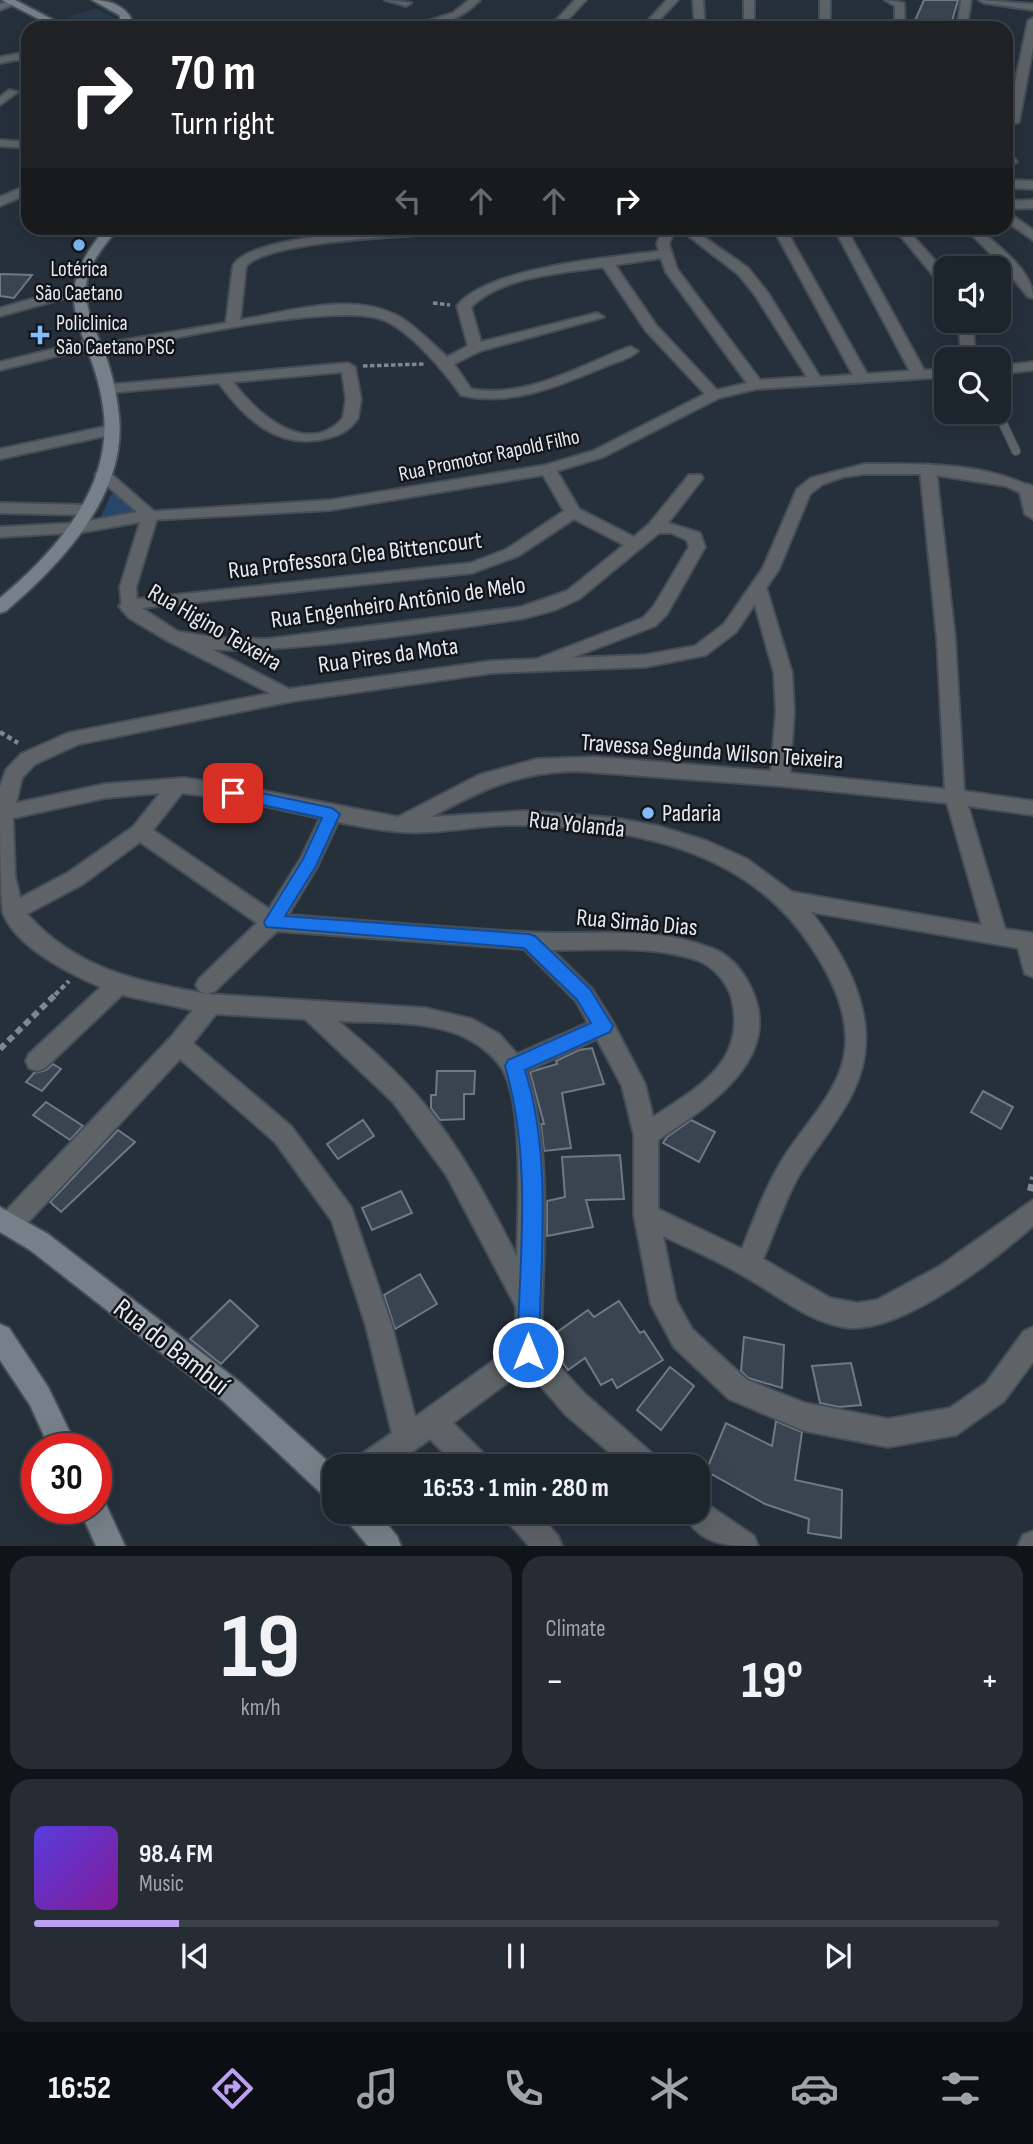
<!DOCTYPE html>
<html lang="en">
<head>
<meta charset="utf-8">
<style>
  :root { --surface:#1c242c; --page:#252c34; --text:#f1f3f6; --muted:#a0a4a9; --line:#3a4148; --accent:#bca0f2 }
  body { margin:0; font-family:"Sofia Sans Condensed",sans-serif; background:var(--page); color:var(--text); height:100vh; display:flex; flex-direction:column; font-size:26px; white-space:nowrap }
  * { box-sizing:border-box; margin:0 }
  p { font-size:23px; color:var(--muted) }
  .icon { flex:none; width:38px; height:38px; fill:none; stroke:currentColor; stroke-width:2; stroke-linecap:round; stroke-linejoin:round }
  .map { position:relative; height:1546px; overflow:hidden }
  .panel { display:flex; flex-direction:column; gap:10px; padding:10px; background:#0f1418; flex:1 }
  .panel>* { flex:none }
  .top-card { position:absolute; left:21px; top:21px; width:992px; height:214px; border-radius:21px; box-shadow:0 7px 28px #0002,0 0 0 2px var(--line); background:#202124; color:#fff; overflow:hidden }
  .fabs { position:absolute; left:934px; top:256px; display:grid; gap:14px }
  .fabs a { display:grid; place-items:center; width:77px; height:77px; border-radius:14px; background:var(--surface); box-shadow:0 7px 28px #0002,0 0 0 2px var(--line); font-size:35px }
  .speed { position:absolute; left:21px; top:1433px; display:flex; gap:14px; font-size:35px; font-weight:700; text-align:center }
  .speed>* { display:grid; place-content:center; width:91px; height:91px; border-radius:50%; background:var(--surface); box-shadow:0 7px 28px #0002,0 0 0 2px var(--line); line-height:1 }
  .speed .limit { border:10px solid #d22; background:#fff; color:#111 }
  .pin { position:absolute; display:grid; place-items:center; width:60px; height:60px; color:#fff; margin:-30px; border-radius:14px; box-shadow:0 4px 10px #0006 }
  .me { position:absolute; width:77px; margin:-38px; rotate:0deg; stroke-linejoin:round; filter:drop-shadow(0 0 5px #0008) }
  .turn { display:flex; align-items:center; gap:24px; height:147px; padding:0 35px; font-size:32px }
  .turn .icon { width:91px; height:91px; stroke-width:2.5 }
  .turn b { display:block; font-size:49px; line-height:60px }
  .lanes { display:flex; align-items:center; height:66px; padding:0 35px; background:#0003; justify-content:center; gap:35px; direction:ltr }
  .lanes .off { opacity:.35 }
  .big { font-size:52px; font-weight:700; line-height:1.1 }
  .panel .tile { flex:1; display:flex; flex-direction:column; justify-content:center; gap:10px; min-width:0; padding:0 24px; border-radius:21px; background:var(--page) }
  .panel .dial { align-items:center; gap:0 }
  .dial b { font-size:91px; line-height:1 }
  .song { display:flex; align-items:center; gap:21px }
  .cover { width:84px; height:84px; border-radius:10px; background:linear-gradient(135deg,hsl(250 70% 55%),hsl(290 70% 35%)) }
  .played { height:7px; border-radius:4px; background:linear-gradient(90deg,var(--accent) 15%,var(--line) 15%) }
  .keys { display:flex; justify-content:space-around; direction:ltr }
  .heat { display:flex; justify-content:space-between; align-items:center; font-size:38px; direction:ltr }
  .panel .tiles { flex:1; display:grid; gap:10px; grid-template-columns:1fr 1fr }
  .tile:last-child { grid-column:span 2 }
  .trip { position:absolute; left:322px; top:1454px; width:388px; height:70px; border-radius:21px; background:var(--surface); box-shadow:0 7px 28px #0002,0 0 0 2px var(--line); font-weight:700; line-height:70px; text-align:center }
  .menu { display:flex; height:112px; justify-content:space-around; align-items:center; background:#0b0e12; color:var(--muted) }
  .menu .icon { width:49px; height:49px }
  .menu .active { color:var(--accent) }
  .menu b { font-size:32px; color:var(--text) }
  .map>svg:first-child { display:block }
  .built { fill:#2a3949 }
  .green { fill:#284667 }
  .building { fill:#3a4450; stroke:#6e7986; stroke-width:2 }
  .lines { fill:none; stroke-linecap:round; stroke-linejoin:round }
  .service-casing { stroke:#444e58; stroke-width:10 }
  .minor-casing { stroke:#444e58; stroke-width:4 }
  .tertiary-casing { stroke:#444e58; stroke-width:4 }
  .secondary-casing { stroke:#444e58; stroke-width:4 }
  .path-far2 { stroke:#7e8690; stroke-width:3.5; stroke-dasharray:4.5 2.5; stroke-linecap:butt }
  .path-far1 { stroke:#7e8690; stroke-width:4.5; stroke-dasharray:5 3.5; stroke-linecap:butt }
  .path { stroke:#7e8690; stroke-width:6; stroke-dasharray:7 4.5; stroke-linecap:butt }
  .service { stroke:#5e6368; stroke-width:8 }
  .minor { fill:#5e6368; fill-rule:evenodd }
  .tertiary { fill:#5e6368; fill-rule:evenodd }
  .secondary { fill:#777f88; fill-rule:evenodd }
  .route { fill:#1a73e8; stroke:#114b97; stroke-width:2 }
  .poi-dot { fill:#82bcfa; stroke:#13171c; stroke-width:2.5 }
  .labels { text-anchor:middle; stroke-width:5; stroke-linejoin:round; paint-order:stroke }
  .far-poi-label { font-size:21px; fill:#e4eaf2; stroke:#13171c }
  .far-street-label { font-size:21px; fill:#e4eaf2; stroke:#13171c }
  .street-label { font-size:24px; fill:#e4eaf2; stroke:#13171c }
  .poi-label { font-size:24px; fill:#e4eaf2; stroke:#13171c; text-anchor:start }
  .near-street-label { font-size:28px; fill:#e4eaf2; stroke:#13171c }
</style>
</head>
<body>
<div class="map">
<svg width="1033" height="1546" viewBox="0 0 1033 1546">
  <rect width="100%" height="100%" fill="#26303b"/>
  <!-- built -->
  <path class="built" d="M96 8 118 20 89 28 68 17Z"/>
  <!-- green -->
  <path class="green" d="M116 491 134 510 130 515 101 517 110 496Z"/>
  <!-- building -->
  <path class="building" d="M924 0H958L950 28 914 23Z
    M0 274 32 275 14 298 0 296Z
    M592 1048 604 1084 562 1093 571 1148 544 1151 541 1124H544L530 1072 557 1064 556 1061 579 1050Z
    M53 1064 61 1069 42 1091 26 1082 34 1073 46 1070Z
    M437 1071H475L474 1094H464V1119L440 1120 431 1108V1095H436Z
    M983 1091 1013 1107 1001 1129 971 1112Z
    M46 1102 83 1126 70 1140 33 1115Z
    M363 1120 374 1136 338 1159 327 1144Z
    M691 1120 715 1132 699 1162 663 1143 667 1137Z
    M118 1130 135 1142 61 1212 50 1202Z
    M620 1155 624 1199 586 1200 593 1227 547 1236V1201L565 1197 562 1157Z
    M401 1191 412 1213 372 1230 362 1208Z
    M420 1274 437 1304 395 1329 384 1295Z
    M230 1300 258 1326 221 1364 190 1339Z
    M619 1301 640 1333 644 1331 663 1360 617 1388 612 1379 601 1385 585 1358 568 1370 546 1340 588 1310 594 1317Z
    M744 1337 784 1345 782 1388 748 1378 741 1371Z
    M851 1363 861 1405 839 1407 820 1403 812 1366Z
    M670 1367 694 1386 661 1430 637 1410Z
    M776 1421 802 1432 795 1480 842 1490 841 1538 808 1533 809 1519 765 1504 706 1471 726 1423 772 1446Z"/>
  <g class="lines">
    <defs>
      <path id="service" d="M997 411 1016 451"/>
      <path id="minor" d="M385 0 411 3 406 6Z
        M469 0H480C461 20 434 28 406 28L453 13Z
        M575 0H586L560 28H549Z
        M667 0H678L652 28H641Z
        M693 0H703L705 28H695Z
        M744 0H754V28H744Z
        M820 0H830V28H820Z
        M885 0 904 3 905 28H895V6Z
        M961 0H971L967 28H957Z
        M979 0 1033 4V10L984 3Z
        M10 1 18 3 0 10V4Z
        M1033 18V47L1019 122 1006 126 1028 21Z
        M28 52V58L0 63V57Z
        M9 90 18 92 0 105V97Z
        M0 140 28 142V148L0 146Z
        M1006 158 1015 159 1017 162 1006 165Z
        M1006 180 1033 181V189L1006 188Z
        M28 185V194L0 206V197Z
        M1033 200V208L1006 209V201Z
        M1006 211 1033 230V240L1006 221Z
        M419 228H469L463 232C423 235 268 240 246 266L240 320C288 312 350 292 396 315 414 324 432 344 447 357L468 346 457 306C488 267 609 258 659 251L657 244 663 228H675L669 244 677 269 760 380 807 377 755 295 738 274 678 228H691L748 268 768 293 820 377 853 375 773 228H785L867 374 910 371 834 228H846L924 370 947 369V377L756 389 719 398 603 457 557 471 579 509 634 537 649 524 689 475H701L703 478 668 523 700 533 705 547 667 614 655 626 540 670 534 668 531 664 534 660 643 618 654 606 689 547 687 540 671 533H659L579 599 555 610 521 619C471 625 190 672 165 637L174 631 219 638 267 639 521 607 567 591 624 545 574 519 518 556 472 573 122 610 119 606 128 600 471 563 507 549 564 511 543 475 331 510 150 520 144 518V512L331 500 546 465 593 451 705 394 646 331 603 267C562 273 502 276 471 307L481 342 597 313 604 317 480 351 454 364 471 389C524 399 578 367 626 348L631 347 638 351C630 359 615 362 604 367 558 386 510 407 461 395 445 372 412 333 386 321 340 299 155 343 97 353L90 348 0 370V362L95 339 101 344 226 323 233 266C247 236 384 230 419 228ZM661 258 666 272 747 383 717 390 656 325 615 265Z
        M894 228H906L947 274V287L942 286Z
        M965 228H978C997 246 1033 270 1033 298L1028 297 1003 266Z
        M78 286 83 287V293L0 316V308Z
        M958 320H972L976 359H962Z
        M1033 362V370L999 374V366Z
        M348 363 355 367 361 399 358 418C350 430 342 434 328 438 279 451 246 420 219 383L107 393 100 389 107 385ZM342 372 346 399 343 418C307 459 256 413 233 382Z
        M113 425 118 427V433L0 459V449Z
        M928 464 936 469 955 638 964 791 1033 801V815L968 806 1005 929 1033 933V977L1025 974 1018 948 811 912C853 965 885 1030 852 1094 838 1123 815 1148 799 1175 784 1202 775 1231 763 1259L830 1298 857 1303 877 1300 940 1266 1033 1200V1226C993 1261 898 1337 843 1327 808 1321 779 1296 749 1279 721 1262 691 1249 663 1236L676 1300 692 1329 747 1380 805 1403 888 1419 950 1408 986 1383 1024 1331 1033 1327V1362L1004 1401 956 1435 888 1447 805 1431 729 1399 674 1347 651 1304 634 1215V1135L622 1086 597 1039 527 1071C554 1158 542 1257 541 1347L585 1394 655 1456 659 1466H625L565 1414 526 1369 453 1423 486 1456 490 1466H457L430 1439 392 1466H355L359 1456 392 1433 366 1326 332 1221 275 1142 180 1059 19 1232 10 1236 1 1232V1216L171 1037 193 1010 122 995 45 1068 37 1071 29 1068 26 1061 29 1054 101 987C70 974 16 947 3 913 0 891 0 815 0 787L6 770 21 754 68 733 287 690 293 691 296 696 293 701 79 744 35 764 22 778 16 803 105 784 184 778 233 785 398 817 479 775 537 759 596 757 771 771 776 712 774 673 750 587 758 582 766 587 792 673 794 712 790 773 945 789 937 638 920 469ZM576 771 781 786 947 803 982 925 792 892 747 859 707 841 658 826 614 818 525 811 431 817C481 790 518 772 576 771ZM160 793 133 827 69 872 20 898 15 876 13 818 105 798ZM182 793 233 799 320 818 301 858 269 909 153 830ZM338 822C368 828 398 834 428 832 456 831 484 825 512 825 624 825 748 847 812 948 832 978 850 1015 845 1052 839 1094 802 1126 781 1162 765 1189 754 1219 742 1249L658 1209V1140C707 1107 785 1059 751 988 743 971 730 955 711 948 653 925 587 936 526 932 447 928 367 921 288 915L317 867ZM140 842 257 923 199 979 196 985 199 991 207 994C137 981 77 970 27 914L83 884ZM277 931 524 949 576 1001 588 1023 517 1054 499 1034 472 1019 425 1008 207 994 215 991ZM552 950C598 950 653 945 697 960 715 967 730 985 733 1004 744 1064 697 1088 653 1117L645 1084 611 1019 592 989ZM216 1014 305 1019 393 1102 447 1176 516 1307 515 1345 415 1417 392 1326 351 1207 291 1126 193 1043ZM338 1021C377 1023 424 1020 460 1035 476 1042 496 1056 504 1072 524 1111 518 1212 517 1257 490 1204 462 1150 424 1104 399 1073 369 1047 338 1021Z
        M1027 484 1033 486V519L1025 514 1019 489Z
        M0 503 88 505 96 510 88 515 0 513Z
        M78 523 84 524V532L0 537V527Z
        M698 1498 754 1536 758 1546C728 1546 697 1545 684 1512H698Z
        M504 1512H537L558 1536 562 1546H529L508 1522Z
        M1033 1531V1546H1018L1023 1535Z"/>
      <path id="tertiary" d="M865 464C919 464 984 462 1033 488V499L1006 486 928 474H865L843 477 823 484 810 494 779 569 736 632 706 655 645 667 492 673 287 702 168 641 129 618 122 610 120 587 140 522 78 533 70 528 78 523 137 512 95 475 97 472H109L158 515 136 587 137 605 180 633 289 689 492 661 645 655 695 646 724 624 763 568 797 489 811 478Z"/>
      <path id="secondary" d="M2 0H15L69 28H56Z
        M92 0C111 0 131 7 134 28H124L119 15Z
        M106 228H118C108 242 95 255 89 272 79 300 95 328 105 354 112 373 117 395 119 416 127 495 61 564 6 611L0 613V598C53 554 111 490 104 415 97 333 39 305 106 228Z
        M0 1207 48 1234 241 1383 334 1467V1500L324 1496 223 1401 30 1250 0 1232Z
        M0 1324 9 1328 48 1387 78 1449H50L30 1405 0 1360Z
        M96 1495 103 1498 125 1546H96L79 1508H96Z
        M344 1512H377L397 1536 401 1546H368L348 1522Z"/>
    </defs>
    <!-- service casing -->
    <use href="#service" class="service-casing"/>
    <!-- minor casing -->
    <use href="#minor" class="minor-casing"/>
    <!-- tertiary casing -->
    <use href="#tertiary" class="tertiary-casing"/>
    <!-- secondary casing -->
    <use href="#secondary" class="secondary-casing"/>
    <!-- path-far2 -->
    <path class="path-far2" d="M433 303 450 305
      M363 366 424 364"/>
    <!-- path-far1 -->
    <path class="path-far1" d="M0 732 18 743
      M55 995 69 981"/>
    <!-- path -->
    <path class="path" d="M0 1049 57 993
      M1030 1191 1033 1177"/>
    <!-- service -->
    <use href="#service" class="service"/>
    <!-- minor -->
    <use href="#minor" class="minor"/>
    <!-- tertiary -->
    <use href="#tertiary" class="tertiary"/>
    <!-- secondary -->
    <use href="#secondary" class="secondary"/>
  </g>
  <!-- route -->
  <path class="route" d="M233 787 332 808 340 814 316 866 285 916 529 934 535 936 590 989 610 1021 613 1026 610 1032 525 1070C553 1159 540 1260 539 1352L536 1359 528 1363 520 1359 517 1352C520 1258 532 1157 505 1066L508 1060 591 1023 577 1000 524 948 266 927 264 922 303 859 322 818 227 797V789Z"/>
  <!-- markers -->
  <g class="poi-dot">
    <circle cx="79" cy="245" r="7"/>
    <path d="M36.5 324.5h7v7h7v7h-7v7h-7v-7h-7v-7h7z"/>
    <circle cx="648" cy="813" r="7"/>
  </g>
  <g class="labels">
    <!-- far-poi labels -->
    <g class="far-poi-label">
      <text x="79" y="276">Lotérica<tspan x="79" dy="24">São Caetano</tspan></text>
      <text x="56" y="330" text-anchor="start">Policlinica<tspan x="56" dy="24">São Caetano PSC</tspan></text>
    </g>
    <!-- far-street labels -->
    <g class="far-street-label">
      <text transform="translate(489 455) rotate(-12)" y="7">Rua Promotor Rapold Filho</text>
    </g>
    <!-- street labels -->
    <g class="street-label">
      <text transform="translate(355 555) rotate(-7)" y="8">Rua Professora Clea Bittencourt</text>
      <text transform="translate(398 602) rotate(-8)" y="8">Rua Engenheiro Antônio de Melo</text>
      <text transform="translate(215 627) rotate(30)" y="8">Rua Higino Teixeira</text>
      <text transform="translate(388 655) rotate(-8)" y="8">Rua Pires da Mota</text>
      <text transform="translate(712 751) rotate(4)" y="8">Travessa Segunda Wilson Teixeira</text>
      <text transform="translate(577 824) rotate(6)" y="8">Rua Yolanda</text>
      <text transform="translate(637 922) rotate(5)" y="8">Rua Simão Dias</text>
    </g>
    <!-- poi labels -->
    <g class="poi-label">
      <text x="662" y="821">Padaria</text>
    </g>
    <!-- near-street labels -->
    <g class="near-street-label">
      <text transform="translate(172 1346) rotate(38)" y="10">Rua do Bambuí</text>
    </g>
  </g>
</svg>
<div class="fabs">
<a><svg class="icon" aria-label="sound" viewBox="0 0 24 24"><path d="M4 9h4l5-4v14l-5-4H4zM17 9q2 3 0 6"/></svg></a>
<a><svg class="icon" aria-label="search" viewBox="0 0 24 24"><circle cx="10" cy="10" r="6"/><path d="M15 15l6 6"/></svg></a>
</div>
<div class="speed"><div class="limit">30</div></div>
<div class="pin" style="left:233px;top:793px;background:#d93025"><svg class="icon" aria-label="arrive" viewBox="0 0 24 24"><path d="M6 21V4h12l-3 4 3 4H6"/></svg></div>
<svg class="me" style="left:528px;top:1352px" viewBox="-20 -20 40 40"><circle r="17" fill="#1a73e8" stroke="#fff" stroke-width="3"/><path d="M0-11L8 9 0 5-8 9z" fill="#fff"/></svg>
<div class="trip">16:53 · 1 min · 280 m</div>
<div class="top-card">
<div class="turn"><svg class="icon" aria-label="right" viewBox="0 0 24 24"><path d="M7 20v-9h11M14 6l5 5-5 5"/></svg><div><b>70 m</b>Turn right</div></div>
<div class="lanes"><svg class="icon off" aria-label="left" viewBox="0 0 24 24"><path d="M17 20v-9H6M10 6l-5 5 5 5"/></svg><svg class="icon off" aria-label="ahead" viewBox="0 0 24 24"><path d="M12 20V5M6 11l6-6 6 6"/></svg><svg class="icon off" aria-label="ahead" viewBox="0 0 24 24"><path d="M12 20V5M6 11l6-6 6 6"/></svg><svg class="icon" aria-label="right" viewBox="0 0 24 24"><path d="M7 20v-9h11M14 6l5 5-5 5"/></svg></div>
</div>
</div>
<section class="panel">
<div class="tiles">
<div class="tile dial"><b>19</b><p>km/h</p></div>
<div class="tile"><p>Climate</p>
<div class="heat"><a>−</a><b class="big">19°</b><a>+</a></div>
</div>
<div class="tile">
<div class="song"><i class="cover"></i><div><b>98.4 FM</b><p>Music</p></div></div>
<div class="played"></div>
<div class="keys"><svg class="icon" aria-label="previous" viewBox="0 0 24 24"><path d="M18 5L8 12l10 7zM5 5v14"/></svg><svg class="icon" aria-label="pause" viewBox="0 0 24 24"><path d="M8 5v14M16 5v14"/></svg><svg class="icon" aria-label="next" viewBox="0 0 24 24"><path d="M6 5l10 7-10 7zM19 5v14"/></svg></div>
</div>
</div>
</section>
<nav class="menu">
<b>16:52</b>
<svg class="icon active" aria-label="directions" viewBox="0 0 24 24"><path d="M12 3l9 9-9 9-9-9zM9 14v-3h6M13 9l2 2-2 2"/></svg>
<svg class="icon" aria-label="music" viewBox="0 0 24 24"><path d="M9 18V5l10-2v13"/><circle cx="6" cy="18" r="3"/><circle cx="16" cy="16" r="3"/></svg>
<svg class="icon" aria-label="phone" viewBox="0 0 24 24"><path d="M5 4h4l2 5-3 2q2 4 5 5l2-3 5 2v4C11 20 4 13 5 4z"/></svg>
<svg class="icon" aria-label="climate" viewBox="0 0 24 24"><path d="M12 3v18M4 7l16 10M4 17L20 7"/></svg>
<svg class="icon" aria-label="car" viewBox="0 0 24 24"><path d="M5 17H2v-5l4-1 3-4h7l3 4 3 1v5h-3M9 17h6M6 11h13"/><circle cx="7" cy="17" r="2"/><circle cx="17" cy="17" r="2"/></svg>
<svg class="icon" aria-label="filters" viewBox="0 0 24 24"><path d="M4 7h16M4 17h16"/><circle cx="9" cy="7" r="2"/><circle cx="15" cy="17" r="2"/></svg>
</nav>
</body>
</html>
